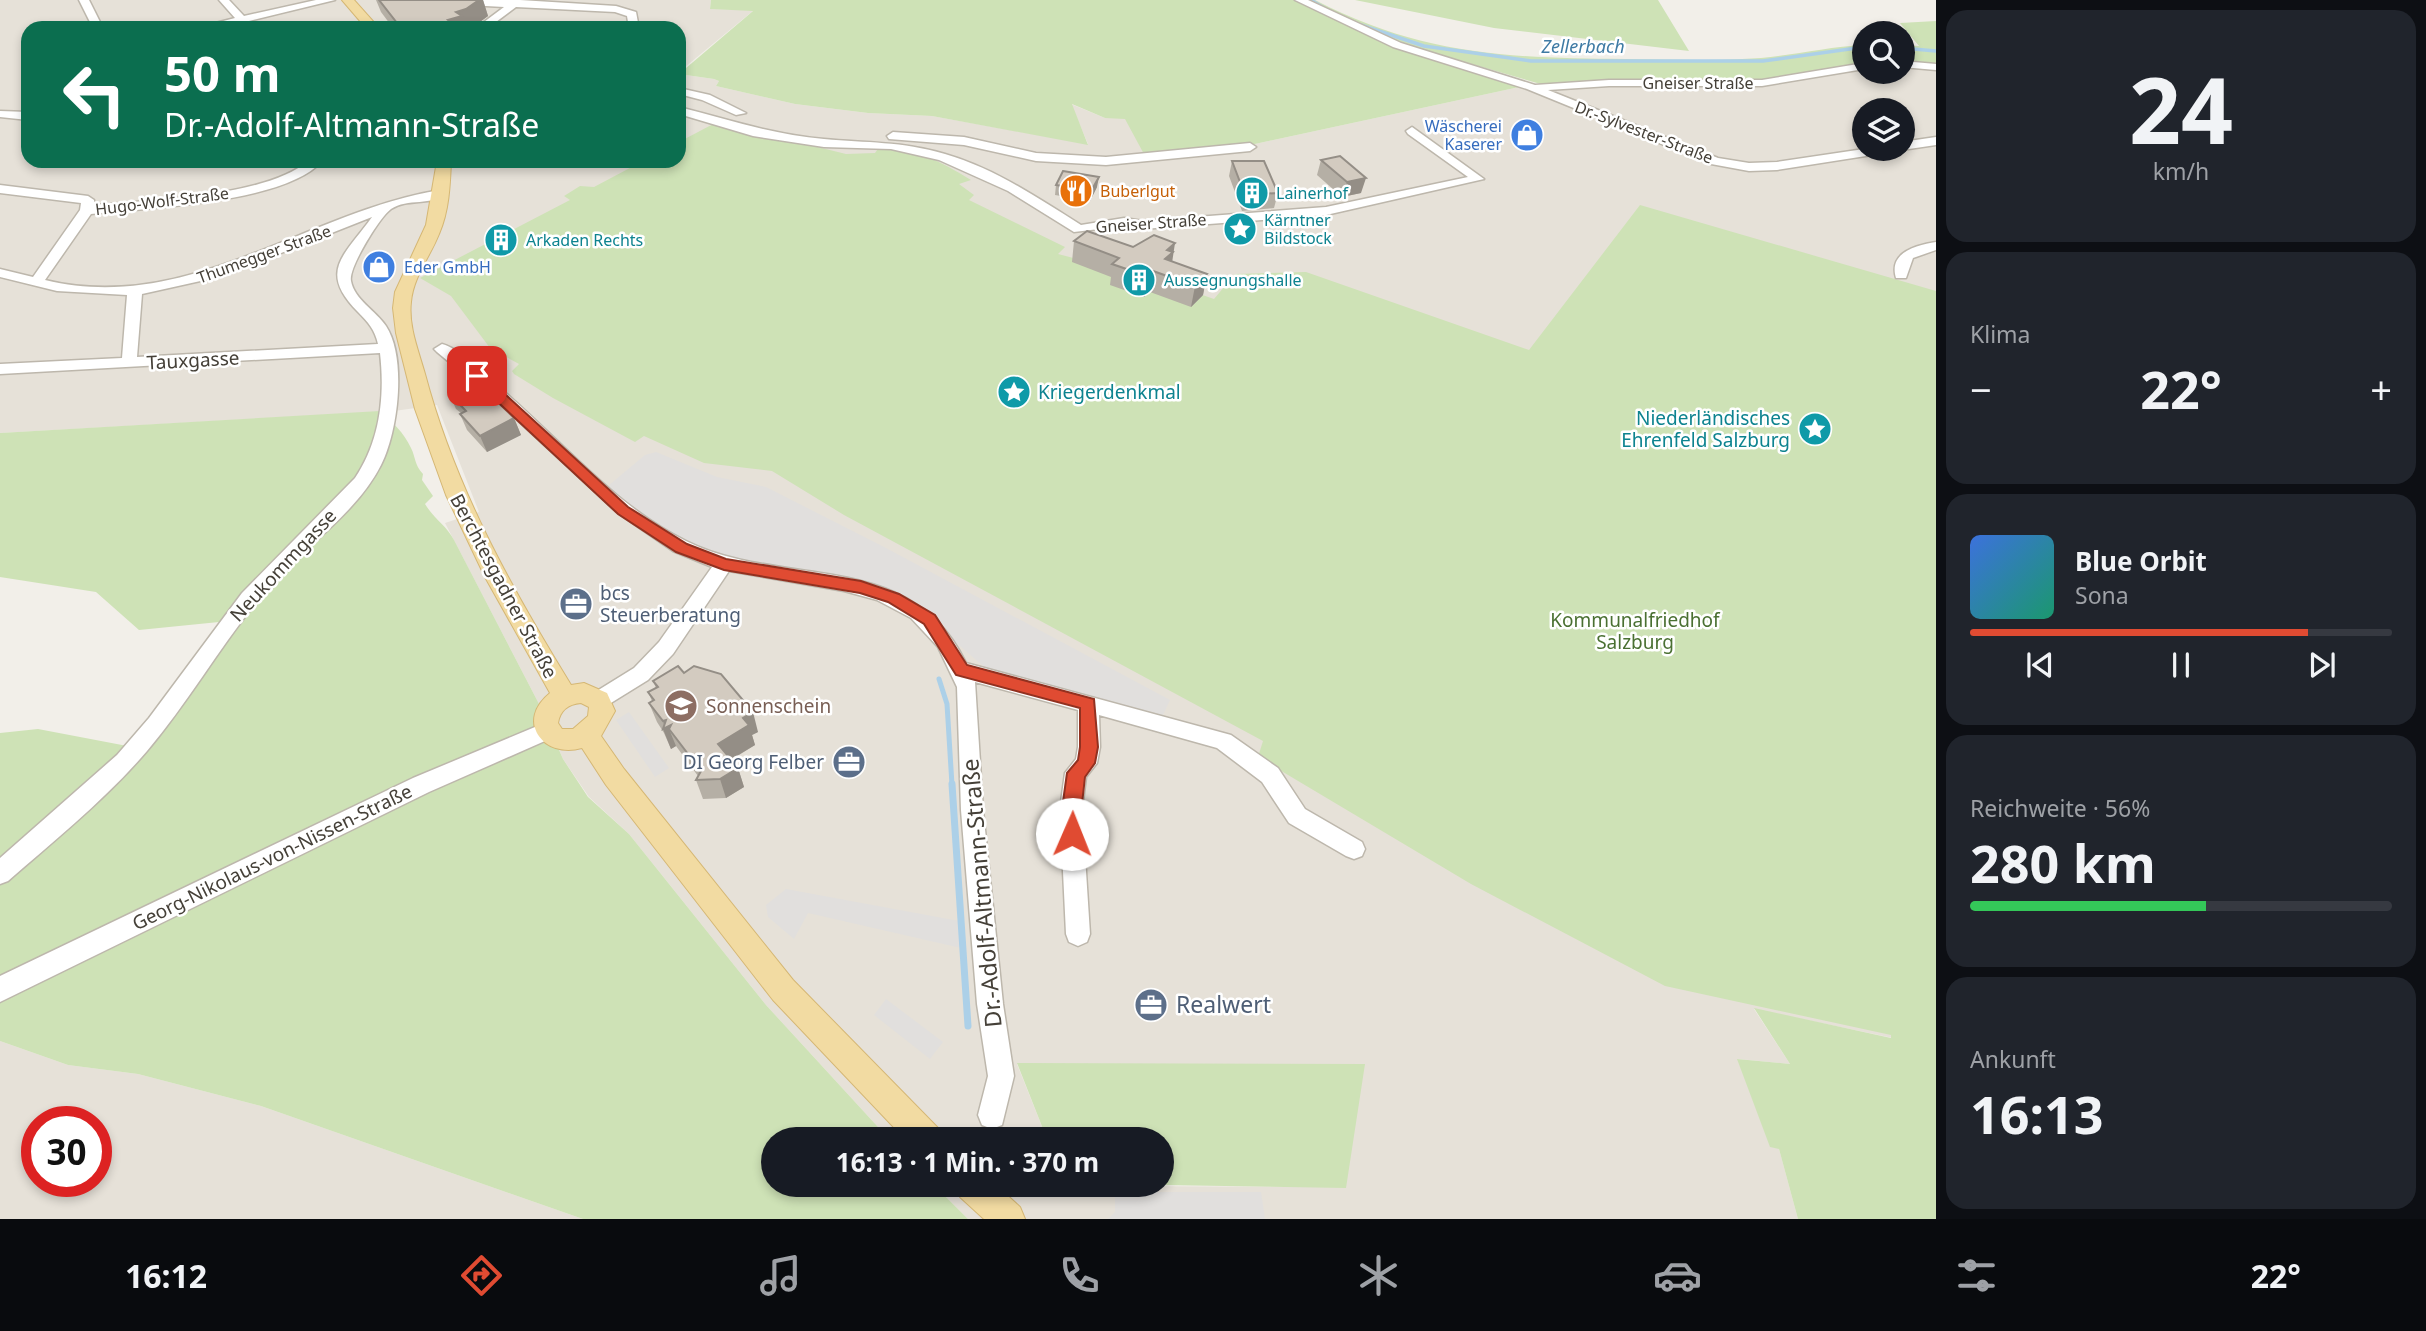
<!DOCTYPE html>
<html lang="de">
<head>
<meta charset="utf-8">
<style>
  :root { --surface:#171b24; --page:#20242c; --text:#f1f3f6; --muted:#9ea1a6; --line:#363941; --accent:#e04b32 }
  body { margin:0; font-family:"Noto Sans",sans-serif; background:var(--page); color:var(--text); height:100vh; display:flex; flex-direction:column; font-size:26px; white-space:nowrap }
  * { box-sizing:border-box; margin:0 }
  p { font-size:23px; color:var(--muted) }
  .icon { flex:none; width:38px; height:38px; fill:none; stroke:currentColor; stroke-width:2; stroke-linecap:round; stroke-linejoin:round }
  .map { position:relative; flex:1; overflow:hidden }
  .drawer { display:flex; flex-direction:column; gap:10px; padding:10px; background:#0d0f14; width:490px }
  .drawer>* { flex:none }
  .hud { position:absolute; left:21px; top:21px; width:665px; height:147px; border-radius:21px; box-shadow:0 4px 10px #0003; background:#0b6e4f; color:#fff; overflow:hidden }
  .tools { position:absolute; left:1852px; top:21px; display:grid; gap:14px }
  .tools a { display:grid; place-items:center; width:63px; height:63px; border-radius:50%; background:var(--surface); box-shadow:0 4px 10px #0003; font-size:35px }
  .speed { position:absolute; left:21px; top:1106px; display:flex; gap:14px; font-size:35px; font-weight:700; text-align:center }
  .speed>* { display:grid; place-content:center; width:91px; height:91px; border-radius:50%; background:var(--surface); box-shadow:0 4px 10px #0003; line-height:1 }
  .speed .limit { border:10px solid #d22; background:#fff; color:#111 }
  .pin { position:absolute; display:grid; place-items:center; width:60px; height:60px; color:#fff; margin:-30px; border-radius:14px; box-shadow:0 4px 10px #0006 }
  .me { position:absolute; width:77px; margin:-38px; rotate:1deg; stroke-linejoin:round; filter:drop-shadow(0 0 5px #0008) }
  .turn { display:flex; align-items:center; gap:24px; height:147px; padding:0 28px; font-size:32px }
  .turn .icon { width:91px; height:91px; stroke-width:2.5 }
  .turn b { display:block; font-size:49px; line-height:60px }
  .big { font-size:52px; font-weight:700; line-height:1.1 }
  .drawer .card { flex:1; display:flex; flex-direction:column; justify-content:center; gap:10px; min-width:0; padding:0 24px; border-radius:21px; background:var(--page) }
  .drawer .dial { align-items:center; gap:0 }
  .dial b { font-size:91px; line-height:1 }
  .song { display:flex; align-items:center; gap:21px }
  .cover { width:84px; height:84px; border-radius:10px; background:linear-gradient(135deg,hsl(220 70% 55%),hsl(160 70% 35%)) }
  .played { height:7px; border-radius:4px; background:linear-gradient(90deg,var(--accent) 80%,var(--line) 80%) }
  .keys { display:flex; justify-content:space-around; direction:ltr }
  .heat { display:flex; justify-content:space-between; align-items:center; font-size:38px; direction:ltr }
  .charge { height:10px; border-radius:5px; background:linear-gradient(90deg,#34c759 56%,var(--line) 0) }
  .trip { position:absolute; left:761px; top:1127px; width:413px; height:70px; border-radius:35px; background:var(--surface); box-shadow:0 4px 10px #0003; font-weight:700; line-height:70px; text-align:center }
  .tab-bar { display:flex; height:112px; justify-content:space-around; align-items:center; background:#090b0e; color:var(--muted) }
  .tab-bar .icon { width:49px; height:49px }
  .tab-bar .current { color:var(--accent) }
  .tab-bar b { font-size:32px; color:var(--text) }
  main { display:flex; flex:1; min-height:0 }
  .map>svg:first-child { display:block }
  .residential { fill:#e6e1d8; fill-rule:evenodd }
  .green { fill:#cee2b6 }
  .parking { fill:#e1dfdd }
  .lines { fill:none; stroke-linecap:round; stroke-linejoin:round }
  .stream-far2 { stroke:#acd0e8; stroke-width:3.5 }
  .stream-far1 { stroke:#acd0e8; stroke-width:5 }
  .stream { stroke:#acd0e8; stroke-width:7 }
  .minor-casing { stroke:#bdb7ac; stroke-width:3 }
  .major-casing { stroke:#d5b774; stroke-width:2 }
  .minor { fill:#fff; fill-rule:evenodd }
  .major { fill:#f2dba2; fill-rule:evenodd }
  .wall { fill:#b5afa5 }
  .shaded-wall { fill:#948e86 }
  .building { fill:#d3cbc0; stroke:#948e86; stroke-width:2 }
  .route { fill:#e04b32; stroke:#923120; stroke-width:2 }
  .labels { text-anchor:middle; stroke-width:5; stroke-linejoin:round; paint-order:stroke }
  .far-street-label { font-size:16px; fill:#454038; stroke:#fff }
  .far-shop-label { font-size:16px; fill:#366cbe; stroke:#fff; text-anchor:end }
  .far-food-label { font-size:16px; fill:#c56008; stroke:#fff; text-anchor:start }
  .far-culture-label { font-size:16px; fill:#0d838f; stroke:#fff; text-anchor:start }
  .far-water-label { font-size:18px; font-style:italic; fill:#3e7aa4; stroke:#fff }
  .street-label { font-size:19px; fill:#454038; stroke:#fff }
  .culture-label { font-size:19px; fill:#0d838f; stroke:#fff; text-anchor:start }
  .service-label { font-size:19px; fill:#4e5e75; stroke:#fff; text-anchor:start }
  .park-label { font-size:19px; fill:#4a7032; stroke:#fff }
  .education-label { font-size:19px; fill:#785e54; stroke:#fff; text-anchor:start }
  .near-street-label { font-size:23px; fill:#454038; stroke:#fff }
  .near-service-label { font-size:23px; fill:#4e5e75; stroke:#fff; text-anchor:start }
</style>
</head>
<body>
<main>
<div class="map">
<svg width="1936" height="1219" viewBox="0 0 1936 1219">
  <rect width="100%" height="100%" fill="#f2efe9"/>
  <!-- residential -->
  <path class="residential" d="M0 0H711L710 9 754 10 679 72V28H28V161H679V74L714 79 719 81 716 86 795 104 868 113 932 116 1088 144 1071 104 1105 118H1125L1232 149 1524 86 1772 81 1864 63V72H1902V62L1936 65V1047L1754 1009 1790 1064 1738 1059 1779 1149 1798 1219H968L934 1185 1346 1187 1017 1064 1047 1139H889L766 1005 629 834 589 797 563 759 538 702 445 523 479 512 437 405 394 411 0 433ZM1864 110H1902V149H1864Z
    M0 1041 68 1065 138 1074 261 1106 583 1219H0ZM37 1122H96V1181H37Z"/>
  <!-- green -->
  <path class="green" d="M711 0H1296L1389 44 1524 86 1232 149 1145 156 1125 119 1105 118 1072 104 1088 145 932 116 868 113 795 104 716 86 719 81 714 79 679 74 753 11 710 9Z
    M1306 0H1315C1421 55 1508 58 1625 59 1664 59 1703 61 1742 59 1783 58 1823 47 1864 45V63L1772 81 1544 85 1406 45Z
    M1355 0H1658L1689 51 1494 28Z
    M1936 21V65L1902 62V45L1919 46 1900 23Z
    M717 122 846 154 875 153 880 146C922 153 937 159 971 180L959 184 974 195 969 200 1065 247 1058 254 1162 281 1214 299 1235 274 1306 272 1529 350 1640 205 1936 291V1219H1798L1779 1149 1770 1147 1737 1059 1790 1064 1754 1008 1891 1038V1035L1665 986 1471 884 1258 757 1263 741 844 515 772 471 704 463 644 436 635 442 553 398 514 374 512 371 519 364 490 348 451 296 420 278 570 200 564 196 580 186 594 187 643 161H679V142Z
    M380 411C392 421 404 433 411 448 416 458 414 464 423 474L422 480 433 496 425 504C434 519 446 525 454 540L538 702 563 759 588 797 629 834 766 1005 889 1139H774V1185H934L968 1219H583L261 1106 138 1074 68 1065 0 1041V733L38 729 143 749 239 620 139 630 96 592 0 577V433Z
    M1017 1063 1365 1064 1346 1188 1162 1185V1139H1047Z"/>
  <!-- parking -->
  <path class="parking" d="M656 452 717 477 766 487 886 548 1170 700 1163 715 990 672 929 619 894 598 682 548 602 491 645 455Z
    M629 712 669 768 655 777 616 720Z
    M786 889 959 921 961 948 808 913 794 939 768 917 766 905Z
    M886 999 943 1042 930 1059 874 1015Z
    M1115 1192H1261L1265 1219H1108L1115 1212Z"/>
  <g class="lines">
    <!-- stream-far2 -->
    <path class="stream-far2" d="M1311 0 1324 8
      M1361 25 1424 46 1531 61H1763L1864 47
      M1902 48 1936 51"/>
    <!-- stream-far1 -->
    <path class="stream-far1" d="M939 679 947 704 952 785"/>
    <!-- stream -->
    <path class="stream" d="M952 784 968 1026"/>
    <defs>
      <path id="minor" d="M79 0H89L103 28H93Z
        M219 0H229L244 16 316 0H335L249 21 253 28H244L239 23 196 28 235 18Z
        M426 0H520L616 6 636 12 639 28H629L627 16 615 12 516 7 488 28H476L504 7 431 3Z
        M1295 0H1308L1401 43 1535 85 1609 80H1762L1864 63V69L1762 86H1609L1548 90 1718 158 1749 163 1777 162 1864 149H1891L1885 153 1777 170 1749 171 1711 164 1527 89 1393 47Z
        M1902 61 1936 64V70L1902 67Z
        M679 88 710 95 746 113 736 115 702 100 679 94Z
        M679 107C727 119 774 135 824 139 867 143 901 141 945 154 994 168 1038 198 1081 225L1124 218 1143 221 1326 207 1468 177 1408 134 1406 131 1412 127 1484 179 1326 215 1143 229 1124 226 1074 232 1008 191 939 160 891 149 824 147 753 136 679 114Z
        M0 111 28 112V120L0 117Z
        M893 132 964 137 1036 153 1106 157 1250 143 1256 147 1250 151 1106 165 1036 161 964 145 889 139 887 136Z
        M1936 137V145L1902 150 1898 149H1902V142Z
        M308 161H322C286 203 146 208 91 214L45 280C188 315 306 212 440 190L446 194C433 206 407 198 391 209 380 217 348 268 351 281 354 299 376 311 386 326 407 358 398 432 381 465 356 514 306 545 271 585 225 637 192 698 147 751 106 799 56 839 8 881L0 884V858L117 755 149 718 242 593 355 478C380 441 385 396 380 353L0 374V364L122 358 127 295 57 291 0 277V269L33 277 80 210 81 203 0 193V185L88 196 94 200V205C150 200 266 197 308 161ZM372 217C345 255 317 271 358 312 368 322 375 330 378 344L137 357 142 294 223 276Z
        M1936 242V250L1913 258 1906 278H1896C1888 252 1917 245 1936 242Z
        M442 344C460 349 479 370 493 382 556 434 612 505 686 541 782 589 911 547 966 663L1231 735 1278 768 1305 809 1362 842 1365 849 1362 856 1354 859 1346 856 1289 823 1262 782 1217 748 1099 715 1100 747 1097 763 1086 777 1082 809 1090 934 1087 942 1078 946 1069 942 1066 934 1060 809 1065 773 1076 759 1078 747V710L975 682 983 810 1003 1004 1014 1076 1002 1125 992 1129 982 1125 978 1115 988 1076 977 1004 961 810 957 687 938 647 911 618 877 600 844 591 729 571 673 654 648 680 606 706 599 708 592 706 589 700 592 694 634 668 659 642 712 567 673 551 618 513 501 405 437 352 434 349Z
        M547 722 554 725 558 731 554 737 429 792 0 1002V976L413 778Z"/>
      <path id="major" d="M342 0H354L379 28H366Z
        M437 161H451C450 186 449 211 439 234 430 257 413 277 411 302 408 326 419 352 425 374 455 487 510 586 571 685L584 683 607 693 615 711 601 736 624 769 793 980 938 1128 943 1139H905L773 1000 606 785 582 748C543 759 515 721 550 693L485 577 446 495 415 409 396 333 393 308 395 292 426 225ZM581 703 589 707 588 716 573 729H562L558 723C560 710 569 704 581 703Z
        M956 1185H996L1020 1207 1025 1219H984L960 1197Z"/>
    </defs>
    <!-- minor casing -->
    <use href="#minor" class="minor-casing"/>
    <!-- major casing -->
    <use href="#major" class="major-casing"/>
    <!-- minor -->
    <use href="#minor" class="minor"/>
    <!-- major -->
    <use href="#major" class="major"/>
  </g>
  <!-- wall -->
  <path class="wall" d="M376 0H483L488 16 471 28H393L381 12Z
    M1321 160 1361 193 1342 197 1317 175Z
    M1232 161 1278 193 1274 208 1242 211 1229 176Z
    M1056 185 1097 187 1090 201 1055 195Z
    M1074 241 1172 262 1207 274 1203 295 1191 307 1150 292 1144 297 1110 285 1111 277 1072 262Z
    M449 393 514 418 521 435 487 452 467 430 460 414 461 413 456 409Z
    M684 673 758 732 752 735 755 745 731 760 738 768 744 787 726 798 703 799 696 780 698 776 676 746 671 749 664 733 657 722 649 703 652 701 648 692 656 688 653 681Z"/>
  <!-- shaded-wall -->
  <path class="shaded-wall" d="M479 0H483L488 16 472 28H448V20L456 12Z
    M1099 177 1097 187 1090 201 1091 191Z
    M1366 178 1361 193 1342 197 1347 182Z
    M1175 243 1172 263 1163 274 1167 250Z
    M1153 271 1150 292 1144 297 1147 276Z
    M1207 274 1203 295 1191 307 1195 286Z
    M514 418 521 435 487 452 480 436Z
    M753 712 758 732 752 735 755 745 725 763 718 744 743 718Z
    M666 720 671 725 669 729 676 746 671 749 663 729 665 728 663 721Z
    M738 768 744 787 726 798 720 779Z"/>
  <!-- building -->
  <path class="building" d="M379 0H479L466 9 456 12 462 16 448 20 456 26 448 28H401Z
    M637 23H658L656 28H633Z
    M1340 156 1366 178 1347 182 1321 160Z
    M1232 161H1264L1278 193 1245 195Z
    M1063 171 1099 177 1091 191 1056 185Z
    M1087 231 1133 247 1154 235 1175 243 1167 250 1173 252 1165 259 1207 274 1195 286 1153 271 1147 276 1112 264 1119 258 1074 241Z
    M475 380 514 418 480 436 460 414 466 411 449 393Z
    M678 666 684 673 694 666 721 674 753 712 743 718 749 725 718 744 738 768 720 779 696 780 701 771 669 729 671 725 663 729 666 720 663 721 649 703 654 700 648 692 658 687 653 681Z"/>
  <!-- route -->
  <path class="route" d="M473 373H482L628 507 687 544 726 559 861 581 899 594 935 615 967 665 1094 699 1098 747 1095 763 1085 777 1078 840 1072 843 1065 840 1062 809 1067 773 1078 760 1080 747V708L956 675 924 624 888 602 860 593 724 570 676 552 618 514 473 379Z"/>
  <!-- icons -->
  <defs>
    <symbol id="shop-disc" viewBox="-11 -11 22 22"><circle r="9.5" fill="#3f7fe0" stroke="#fff"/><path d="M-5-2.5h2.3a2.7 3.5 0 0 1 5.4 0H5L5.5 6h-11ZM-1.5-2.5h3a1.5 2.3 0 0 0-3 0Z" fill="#fff"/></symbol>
    <symbol id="restaurant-disc" viewBox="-11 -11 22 22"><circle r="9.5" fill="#e8710a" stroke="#fff"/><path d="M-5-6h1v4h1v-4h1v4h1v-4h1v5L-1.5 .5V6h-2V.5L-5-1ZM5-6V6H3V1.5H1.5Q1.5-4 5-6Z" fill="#fff"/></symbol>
    <symbol id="building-disc" viewBox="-11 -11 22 22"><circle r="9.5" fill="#0f9aa8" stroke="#fff"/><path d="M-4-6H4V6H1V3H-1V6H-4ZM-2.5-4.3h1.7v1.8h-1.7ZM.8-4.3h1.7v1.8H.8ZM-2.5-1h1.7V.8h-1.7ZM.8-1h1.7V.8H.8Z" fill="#fff"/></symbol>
    <symbol id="sight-disc" viewBox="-11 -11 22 22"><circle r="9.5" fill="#0f9aa8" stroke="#fff"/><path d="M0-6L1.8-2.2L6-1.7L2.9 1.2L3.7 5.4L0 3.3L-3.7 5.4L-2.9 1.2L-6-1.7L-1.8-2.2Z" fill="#fff"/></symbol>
    <symbol id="office-disc" viewBox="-11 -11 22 22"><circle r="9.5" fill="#5c6f8a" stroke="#fff"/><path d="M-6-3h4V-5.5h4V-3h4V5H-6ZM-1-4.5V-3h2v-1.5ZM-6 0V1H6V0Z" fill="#fff"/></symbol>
    <symbol id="school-disc" viewBox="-11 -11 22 22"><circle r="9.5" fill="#8d6e63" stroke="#fff"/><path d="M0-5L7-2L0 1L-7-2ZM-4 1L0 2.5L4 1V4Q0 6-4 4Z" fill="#fff"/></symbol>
  </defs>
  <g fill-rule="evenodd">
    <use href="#shop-disc" x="1508" y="116" width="38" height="38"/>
    <use href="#restaurant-disc" x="1057" y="172" width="38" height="38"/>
    <use href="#building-disc" x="1233" y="174" width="38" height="38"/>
    <use href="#sight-disc" x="1221" y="210" width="38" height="38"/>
    <use href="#building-disc" x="482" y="221" width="38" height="38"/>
    <use href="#shop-disc" x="360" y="248" width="38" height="38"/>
    <use href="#building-disc" x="1120" y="261" width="38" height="38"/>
    <use href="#sight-disc" x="995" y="373" width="38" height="38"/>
    <use href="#sight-disc" x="1796" y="410" width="38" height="38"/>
    <use href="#office-disc" x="557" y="585" width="38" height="38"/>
    <use href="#school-disc" x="662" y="687" width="38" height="38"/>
    <use href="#office-disc" x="830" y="743" width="38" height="38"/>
    <use href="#office-disc" x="1132" y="986" width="38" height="38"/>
  </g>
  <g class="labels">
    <!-- far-street labels -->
    <g class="far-street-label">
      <text x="1698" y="89">Gneiser Straße</text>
      <text transform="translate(1644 132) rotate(21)" y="6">Dr.-Sylvester-Straße</text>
      <text transform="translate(162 201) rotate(-7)" y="6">Hugo-Wolf-Straße</text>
      <text transform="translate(1151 223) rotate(-4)" y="6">Gneiser Straße</text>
      <text transform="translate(264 254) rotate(-20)" y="6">Thumegger Straße</text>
    </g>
    <!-- far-shop labels -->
    <g class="far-shop-label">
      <text x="1502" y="132">Wäscherei<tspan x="1502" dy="18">Kaserer</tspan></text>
      <text x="404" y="273" text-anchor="start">Eder GmbH</text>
    </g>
    <!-- far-food labels -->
    <g class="far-food-label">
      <text x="1100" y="197">Buberlgut</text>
    </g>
    <!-- far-culture labels -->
    <g class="far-culture-label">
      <text x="1276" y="199">Lainerhof</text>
      <text x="1264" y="226">Kärntner<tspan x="1264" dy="18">Bildstock</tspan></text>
      <text x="526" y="246">Arkaden Rechts</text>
      <text x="1164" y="286">Aussegnungshalle</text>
    </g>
    <!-- far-water labels -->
    <g class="far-water-label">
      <text x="1583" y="53">Zellerbach</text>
    </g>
    <!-- street labels -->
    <g class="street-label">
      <text transform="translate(193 360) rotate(-3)" y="7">Tauxgasse</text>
      <text transform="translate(283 565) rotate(-47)" y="7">Neukommgasse</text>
      <text transform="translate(504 586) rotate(62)" y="7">Berchtesgadner Straße</text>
      <text transform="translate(272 857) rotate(-26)" y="7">Georg-Nikolaus-von-Nissen-Straße</text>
    </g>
    <!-- culture labels -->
    <g class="culture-label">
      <text x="1038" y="399">Kriegerdenkmal</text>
      <text x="1790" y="425" text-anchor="end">Niederländisches<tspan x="1790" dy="22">Ehrenfeld Salzburg</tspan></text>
    </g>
    <!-- service labels -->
    <g class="service-label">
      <text x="600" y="600">bcs<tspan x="600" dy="22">Steuerberatung</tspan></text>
      <text x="824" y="769" text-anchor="end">DI Georg Felber</text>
    </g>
    <!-- park labels -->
    <g class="park-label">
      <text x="1635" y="627">Kommunalfriedhof<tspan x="1635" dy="22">Salzburg</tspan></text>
    </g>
    <!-- education labels -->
    <g class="education-label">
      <text x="706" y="713">Sonnenschein</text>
    </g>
    <!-- near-street labels -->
    <g class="near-street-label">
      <text transform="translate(982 893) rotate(-95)" y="8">Dr.-Adolf-Altmann-Straße</text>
    </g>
    <!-- near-service labels -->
    <g class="near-service-label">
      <text x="1176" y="1013">Realwert</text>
    </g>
  </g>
</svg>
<div class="tools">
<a><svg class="icon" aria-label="search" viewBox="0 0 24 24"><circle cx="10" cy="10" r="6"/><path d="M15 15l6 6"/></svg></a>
<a><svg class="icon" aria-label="layers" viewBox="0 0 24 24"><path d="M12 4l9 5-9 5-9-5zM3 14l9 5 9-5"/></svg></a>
</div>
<div class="speed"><div class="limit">30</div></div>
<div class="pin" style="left:477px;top:376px;background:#d93025"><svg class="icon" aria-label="arrive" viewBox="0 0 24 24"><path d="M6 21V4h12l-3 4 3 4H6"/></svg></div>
<svg class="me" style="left:1072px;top:834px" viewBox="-20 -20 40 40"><circle r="19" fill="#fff"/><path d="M0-13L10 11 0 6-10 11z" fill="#e04b32"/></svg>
<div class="trip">16:13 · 1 Min. · 370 m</div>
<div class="hud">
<div class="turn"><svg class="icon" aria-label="left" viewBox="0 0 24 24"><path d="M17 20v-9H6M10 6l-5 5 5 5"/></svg><div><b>50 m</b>Dr.-Adolf-Altmann-Straße</div></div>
</div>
</div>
<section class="drawer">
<div class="card dial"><b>24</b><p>km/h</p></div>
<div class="card"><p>Klima</p>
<div class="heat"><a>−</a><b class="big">22°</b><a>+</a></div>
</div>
<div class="card">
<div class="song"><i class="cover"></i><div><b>Blue Orbit</b><p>Sona</p></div></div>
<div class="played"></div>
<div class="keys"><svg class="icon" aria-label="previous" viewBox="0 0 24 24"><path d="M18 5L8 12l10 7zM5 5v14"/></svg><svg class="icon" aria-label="pause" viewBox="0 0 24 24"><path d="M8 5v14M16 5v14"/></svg><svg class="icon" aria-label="next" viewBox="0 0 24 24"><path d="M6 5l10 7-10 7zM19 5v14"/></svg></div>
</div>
<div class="card"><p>Reichweite · 56%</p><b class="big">280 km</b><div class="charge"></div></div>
<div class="card"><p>Ankunft</p><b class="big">16:13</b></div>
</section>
</main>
<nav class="tab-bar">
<b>16:12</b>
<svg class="icon current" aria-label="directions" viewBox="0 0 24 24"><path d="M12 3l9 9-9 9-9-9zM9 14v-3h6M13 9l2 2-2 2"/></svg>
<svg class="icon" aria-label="music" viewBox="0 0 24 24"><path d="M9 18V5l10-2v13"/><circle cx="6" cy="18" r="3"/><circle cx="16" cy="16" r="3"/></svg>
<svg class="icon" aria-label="phone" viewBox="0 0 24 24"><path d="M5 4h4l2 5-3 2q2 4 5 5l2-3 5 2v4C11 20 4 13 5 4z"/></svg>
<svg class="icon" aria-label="climate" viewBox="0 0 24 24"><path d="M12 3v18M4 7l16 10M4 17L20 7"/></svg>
<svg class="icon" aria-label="car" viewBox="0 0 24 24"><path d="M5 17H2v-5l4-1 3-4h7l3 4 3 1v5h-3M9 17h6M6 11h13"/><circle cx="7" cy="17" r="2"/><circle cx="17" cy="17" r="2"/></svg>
<svg class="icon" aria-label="filters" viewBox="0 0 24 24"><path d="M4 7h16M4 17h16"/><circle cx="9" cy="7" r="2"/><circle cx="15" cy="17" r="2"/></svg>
<b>22°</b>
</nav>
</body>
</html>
